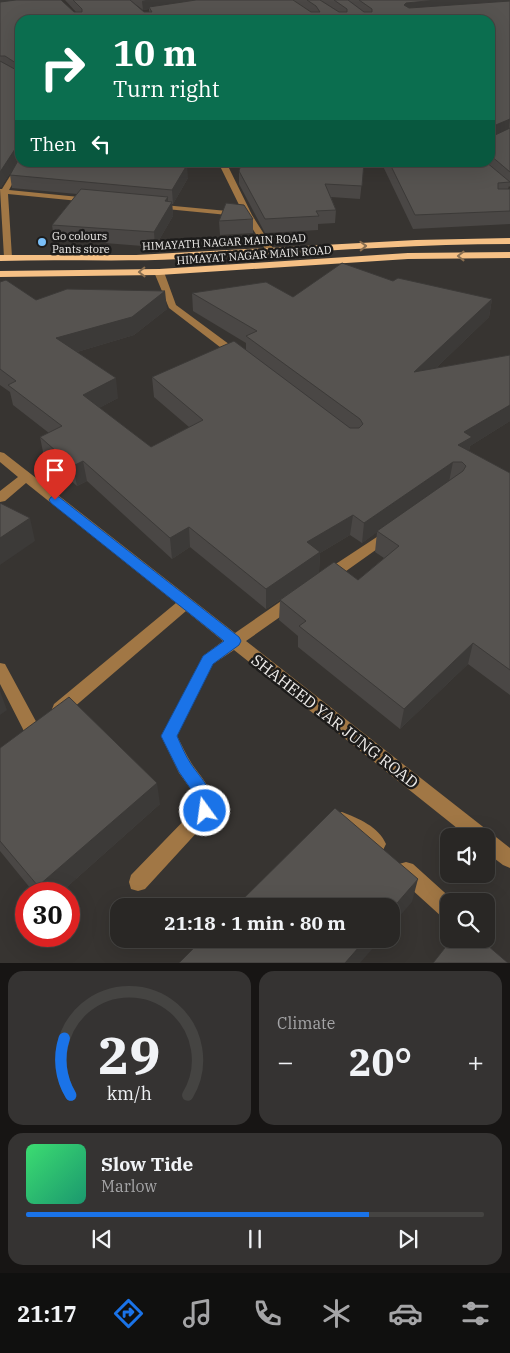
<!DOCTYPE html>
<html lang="en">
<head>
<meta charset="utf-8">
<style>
  :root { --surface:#292725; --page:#353332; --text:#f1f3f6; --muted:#a5a5a7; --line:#454442; --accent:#1a73e8 }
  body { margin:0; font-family:"IBM Plex Serif",serif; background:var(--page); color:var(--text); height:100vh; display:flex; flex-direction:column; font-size:19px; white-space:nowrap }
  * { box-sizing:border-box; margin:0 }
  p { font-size:16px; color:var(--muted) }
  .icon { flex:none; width:28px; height:28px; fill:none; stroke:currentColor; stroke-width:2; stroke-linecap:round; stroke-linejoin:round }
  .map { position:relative; height:963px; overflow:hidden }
  .side { display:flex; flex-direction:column; gap:8px; padding:8px; background:#171514; flex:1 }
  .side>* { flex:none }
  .banner { position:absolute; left:15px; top:15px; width:480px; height:152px; border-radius:15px; box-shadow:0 5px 20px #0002,0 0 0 1px var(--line); background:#0b6e4f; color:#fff; overflow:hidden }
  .tools { position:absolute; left:440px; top:828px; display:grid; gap:10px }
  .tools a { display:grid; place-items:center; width:55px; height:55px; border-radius:10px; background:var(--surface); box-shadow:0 5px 20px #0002,0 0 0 1px var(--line); font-size:25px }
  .speed { position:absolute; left:15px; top:882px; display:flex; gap:10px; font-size:25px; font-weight:700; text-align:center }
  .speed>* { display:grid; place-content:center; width:65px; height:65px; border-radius:50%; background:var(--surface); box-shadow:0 5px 20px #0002,0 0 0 1px var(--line); line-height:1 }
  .speed .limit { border:8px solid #d22; background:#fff; color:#111 }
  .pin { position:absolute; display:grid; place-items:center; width:42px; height:42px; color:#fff; margin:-51px -21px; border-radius:50% 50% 50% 0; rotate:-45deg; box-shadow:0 0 5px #0007 }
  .pin .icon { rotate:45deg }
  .me { position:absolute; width:55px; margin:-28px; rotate:346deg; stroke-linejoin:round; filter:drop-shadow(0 0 4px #0008) }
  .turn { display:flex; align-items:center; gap:18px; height:105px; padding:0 15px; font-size:22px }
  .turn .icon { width:65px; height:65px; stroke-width:2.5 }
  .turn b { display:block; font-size:35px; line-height:42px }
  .then { display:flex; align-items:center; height:48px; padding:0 15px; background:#0003; gap:10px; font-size:19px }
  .big { font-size:38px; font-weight:700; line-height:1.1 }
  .side .widget { flex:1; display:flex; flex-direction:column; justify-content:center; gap:8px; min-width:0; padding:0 18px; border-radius:15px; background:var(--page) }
  .side .dial { align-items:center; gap:0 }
  .dial svg { height:130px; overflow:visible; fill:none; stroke:var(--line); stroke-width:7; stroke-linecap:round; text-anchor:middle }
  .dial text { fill:var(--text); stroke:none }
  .song { display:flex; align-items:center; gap:15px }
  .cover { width:60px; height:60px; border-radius:8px; background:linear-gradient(135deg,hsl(140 70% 55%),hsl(160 70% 35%)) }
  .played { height:5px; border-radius:2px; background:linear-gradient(90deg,var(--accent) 75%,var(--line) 75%) }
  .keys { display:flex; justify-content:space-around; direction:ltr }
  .heat { display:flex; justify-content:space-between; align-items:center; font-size:28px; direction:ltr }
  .side .tiles { flex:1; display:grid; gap:8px; grid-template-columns:1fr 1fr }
  .widget:last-child { grid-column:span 2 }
  .trip { position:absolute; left:110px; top:898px; width:290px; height:50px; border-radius:15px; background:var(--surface); box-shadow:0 5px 20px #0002,0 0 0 1px var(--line); font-weight:700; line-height:50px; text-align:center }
  .menu { display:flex; height:80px; justify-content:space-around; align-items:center; background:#10100f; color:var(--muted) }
  .menu .icon { width:35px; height:35px }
  .menu .active { color:var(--accent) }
  .menu b { font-size:22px; color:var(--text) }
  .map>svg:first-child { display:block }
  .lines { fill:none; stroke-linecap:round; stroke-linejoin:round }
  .minor { fill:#a17745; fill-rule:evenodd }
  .major { fill:#f5c085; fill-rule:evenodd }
  .wall { fill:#4a4745; fill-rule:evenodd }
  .shaded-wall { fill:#3c3a38 }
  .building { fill:#565350; stroke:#3c3a38 }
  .oneway { stroke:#896e50 }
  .route { fill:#1a73e8; stroke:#114b97 }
  .poi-dot { fill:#7abff8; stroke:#1d1c1b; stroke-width:2 }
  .labels { text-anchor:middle; stroke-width:5; stroke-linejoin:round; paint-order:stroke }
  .far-poi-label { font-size:11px; fill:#eeecea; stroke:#1d1c1b; text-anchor:start }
  .far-street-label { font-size:11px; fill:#eeecea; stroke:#1d1c1b }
  .near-street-label { font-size:16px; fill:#eeecea; stroke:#1d1c1b }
</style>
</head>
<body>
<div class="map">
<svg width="510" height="963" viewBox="0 0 510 963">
  <rect width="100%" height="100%" fill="#373431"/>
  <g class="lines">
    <!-- minor -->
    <path class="minor" d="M20 160V162H24L9 190 89 198 93 200 89 202 8 194 12 257 8 260 4 257 0 189H2Z
      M218 162H226L252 215 274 250 273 252H267L244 215Z
      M153 204 238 212 242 214 238 216 156 208H153Z
      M159 269 164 272 176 305 241 353 242 355 241 357H233L169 308 154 272Z
      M0 452 4 453 235 633 287 597 292 595 297 597 299 601 297 605 246 641 510 848V868L503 865 486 852V836H467L234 650 213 664 177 736C182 745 186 755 192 764 203 780 220 796 211 817L145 889 138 891 131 889 129 882 131 875 196 808 195 795 179 773 161 736 203 656 223 641 186 611 66 714 60 716 54 714 52 709 54 704 176 603 26 483 5 501 0 502V491L18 477 0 462Z
      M389 529 394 531 396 534 394 537 332 581 327 582 322 581 320 577 322 573Z
      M0 663 5 664 39 727 41 732 39 737 33 739 27 737 0 684Z
      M342 812C358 818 379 827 386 844L383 850 377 853 371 850 353 834 336 826 333 820 336 814Z
      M406 862 413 864 454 901H449V920L442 917 399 878 397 871 399 864Z"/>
    <!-- major -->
    <path class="major" d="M510 238V244C400 244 291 254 181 259 121 262 61 259 0 261V255H136L416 240Z
      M510 252V258L408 259 159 275 0 277V271L159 269 408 253Z"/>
  </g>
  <!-- wall -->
  <path class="wall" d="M0 0 74 12H76L65 0H510V187L509 186 508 189H510V224L413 229 381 162H490V20H20V162L188 178 173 204H172L173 216 155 247 54 239 52 225 77 194 12 188 10 175 16 164 1 187H0ZM130 0 143 10 149 9V12H144Z
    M364 162 360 199 331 197 336 210 335 223 318 224V230L265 233 239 184V171Z
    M253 219V233L220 235 219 221Z
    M393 281 492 299 489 317 436 368 510 355V421L470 446 469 451 510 473V695L468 664 400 729 298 647V636L279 620 280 600 266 609 190 547 172 559 87 481 77 486 44 457 40 437 49 433 13 405 10 392 0 385V282L36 300 167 309 134 335 77 352 118 398 99 408 151 447 189 427 154 397 152 377 246 351V343L193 311 192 293 293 297ZM377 532 375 552 384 558 358 580 319 572 320 553 350 535 362 543Z
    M0 748 160 804 59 894H35L0 851Z"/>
  <!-- shaded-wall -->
  <path class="shaded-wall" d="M0 0H34L0 4Z
    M146 0H220L149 7V9L143 10 142 1Z
    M437 0H510V3L403 14 404 5 406 3Z
    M510 119 509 130 490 139 491 127Z
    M17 146 20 158 1 187H0V172Z
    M187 165 188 178 173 204 172 190Z
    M168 197V208L172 202 173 216 155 247 154 232 165 201Z
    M165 291 167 309 134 335 60 357 56 338Z
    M492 299 489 317 411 392 414 372Z
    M116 378 118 398 86 415 83 395Z
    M510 405V421L470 446 467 457 458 445 464 432Z
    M83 461 87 481 77 486 73 466Z
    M453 462 449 482 362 543 364 523Z
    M353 515 350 535 320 553 319 573 266 609V589L307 542Z
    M30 518 35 541 0 565V538Z
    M189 527 190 547 172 559 170 538Z
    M473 643 468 664 400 729 404 709Z
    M0 691 7 710 0 715Z
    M157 783 160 804 59 894H41L38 886Z
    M418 879 412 902 391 926V910Z
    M366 939H381L360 963H345Z"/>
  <!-- building -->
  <path class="building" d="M16 0H61L74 12H82V9L73 0H130L144 12H152L149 7 196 0H293L311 12H320L316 6 307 0H320L339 12H347V9L334 0H348L364 12H372V9L359 0H437L406 3 404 5 409 8 510 1V119L491 127V135L493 136 510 128V172L490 155V20H20V147L17 146 0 172V61L20 72 19 65 5 56H0V2Z
    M20 157V162H186L187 165 172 190 10 175Z
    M242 162H364L362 186 325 184 336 210 316 211 319 216 265 219 239 171Z
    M389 162H486L510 182 498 183V189H510V211L415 215Z
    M81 189 168 197 165 201 172 202 154 232 52 225Z
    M226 203 244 205 253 219 219 221Z
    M342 263 393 281 398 278 492 299 414 372 510 355V405L464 432 472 437 458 445 510 473V670L473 643 404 709 299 626 306 621 280 600 334 562 358 580 399 546 377 531 463 471 466 466 462 462H453L364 523 353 515 307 542 320 552 266 589 189 527 170 538 83 461 73 466 40 437 62 426 8 385 16 381 0 369V282L6 280 36 300 67 289 165 291 132 317 56 338 116 378 83 395 151 447 203 420 152 377 234 341 350 428H359L363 424 360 419 246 336 257 331 192 293 266 282 293 297Z
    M0 503 30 518 0 538Z
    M69 697 157 783 38 886 0 841V748Z
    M335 808 418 879 391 910V906H236Z
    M203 939H366L345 963H179Z
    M452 939H480L508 963H433Z"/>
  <!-- one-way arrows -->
  <defs><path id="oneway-chevron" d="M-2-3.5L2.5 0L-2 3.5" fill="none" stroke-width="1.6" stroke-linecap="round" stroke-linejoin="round" transform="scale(1.25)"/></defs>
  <g class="oneway">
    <use href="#oneway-chevron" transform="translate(363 246) rotate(-2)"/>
    <use href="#oneway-chevron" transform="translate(461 256) rotate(180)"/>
    <use href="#oneway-chevron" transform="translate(142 272) rotate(179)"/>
  </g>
  <!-- route -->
  <path class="route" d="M55 496 59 497 239 637 241 641 239 645 213 664 177 736C181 745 185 755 191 764 201 779 220 796 211 817L205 819 200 817 195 795 179 772 161 736 203 656 224 641 51 503 49 500 51 497Z"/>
  <!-- markers -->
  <circle class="poi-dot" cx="42" cy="242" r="5"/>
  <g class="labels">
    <!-- far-poi labels -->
    <g class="far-poi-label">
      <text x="52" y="240">Go colours<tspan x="52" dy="13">Pants store</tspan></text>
    </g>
    <!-- far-street labels -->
    <g class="far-street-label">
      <text transform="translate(224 242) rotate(-3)" y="4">HIMAYATH NAGAR MAIN ROAD</text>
      <text transform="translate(254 255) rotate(-4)" y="4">HIMAYAT NAGAR MAIN ROAD</text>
    </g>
    <!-- near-street labels -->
    <g class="near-street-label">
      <text transform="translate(335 721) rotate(38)" y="6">SHAHEED YAR JUNG ROAD</text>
    </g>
  </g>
</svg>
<div class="tools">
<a><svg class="icon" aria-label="sound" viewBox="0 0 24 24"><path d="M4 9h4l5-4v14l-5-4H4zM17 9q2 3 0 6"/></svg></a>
<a><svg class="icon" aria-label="search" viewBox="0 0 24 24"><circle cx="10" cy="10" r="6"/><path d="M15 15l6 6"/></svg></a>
</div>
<div class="speed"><div class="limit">30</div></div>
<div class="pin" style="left:55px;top:500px;background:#d93025"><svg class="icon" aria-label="arrive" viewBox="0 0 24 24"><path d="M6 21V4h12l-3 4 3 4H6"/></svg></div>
<svg class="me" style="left:205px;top:811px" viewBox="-20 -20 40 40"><circle r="17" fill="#1a73e8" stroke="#fff" stroke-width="3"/><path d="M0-11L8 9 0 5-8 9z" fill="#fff"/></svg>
<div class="trip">21:18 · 1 min · 80 m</div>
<div class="banner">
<div class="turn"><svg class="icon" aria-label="right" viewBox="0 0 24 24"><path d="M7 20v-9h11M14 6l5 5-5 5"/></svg><div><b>10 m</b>Turn right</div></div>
<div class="then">Then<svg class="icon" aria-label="left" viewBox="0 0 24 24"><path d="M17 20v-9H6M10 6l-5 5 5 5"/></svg></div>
</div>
</div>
<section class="side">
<div class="tiles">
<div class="widget dial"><svg viewBox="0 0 100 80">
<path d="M14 69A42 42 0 1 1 86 69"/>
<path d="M14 69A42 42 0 0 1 10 34" stroke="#1a73e8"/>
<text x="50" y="56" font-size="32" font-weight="700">29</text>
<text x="50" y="72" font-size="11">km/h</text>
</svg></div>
<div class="widget"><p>Climate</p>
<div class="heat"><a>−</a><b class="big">20°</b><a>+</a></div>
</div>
<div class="widget">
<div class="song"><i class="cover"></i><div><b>Slow Tide</b><p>Marlow</p></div></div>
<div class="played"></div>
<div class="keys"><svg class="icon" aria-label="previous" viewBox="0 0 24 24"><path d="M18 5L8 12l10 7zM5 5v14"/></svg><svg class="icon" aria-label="pause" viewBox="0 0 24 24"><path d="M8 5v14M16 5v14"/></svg><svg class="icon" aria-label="next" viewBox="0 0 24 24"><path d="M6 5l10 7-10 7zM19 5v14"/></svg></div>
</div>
</div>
</section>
<nav class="menu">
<b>21:17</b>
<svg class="icon active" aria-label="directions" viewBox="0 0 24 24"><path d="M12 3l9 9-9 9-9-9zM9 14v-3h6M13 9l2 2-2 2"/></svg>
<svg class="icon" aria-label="music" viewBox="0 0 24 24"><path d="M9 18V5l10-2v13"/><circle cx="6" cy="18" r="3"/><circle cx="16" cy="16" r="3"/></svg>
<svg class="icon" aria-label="phone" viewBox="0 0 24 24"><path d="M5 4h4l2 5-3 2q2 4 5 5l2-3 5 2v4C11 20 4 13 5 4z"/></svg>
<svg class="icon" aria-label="climate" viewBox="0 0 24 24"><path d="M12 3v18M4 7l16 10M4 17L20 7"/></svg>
<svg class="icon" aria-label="car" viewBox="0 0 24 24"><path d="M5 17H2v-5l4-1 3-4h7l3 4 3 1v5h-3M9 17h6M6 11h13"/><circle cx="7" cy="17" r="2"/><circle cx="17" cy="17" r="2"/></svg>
<svg class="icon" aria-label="filters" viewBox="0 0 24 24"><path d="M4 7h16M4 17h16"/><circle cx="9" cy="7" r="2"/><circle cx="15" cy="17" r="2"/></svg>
</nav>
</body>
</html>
